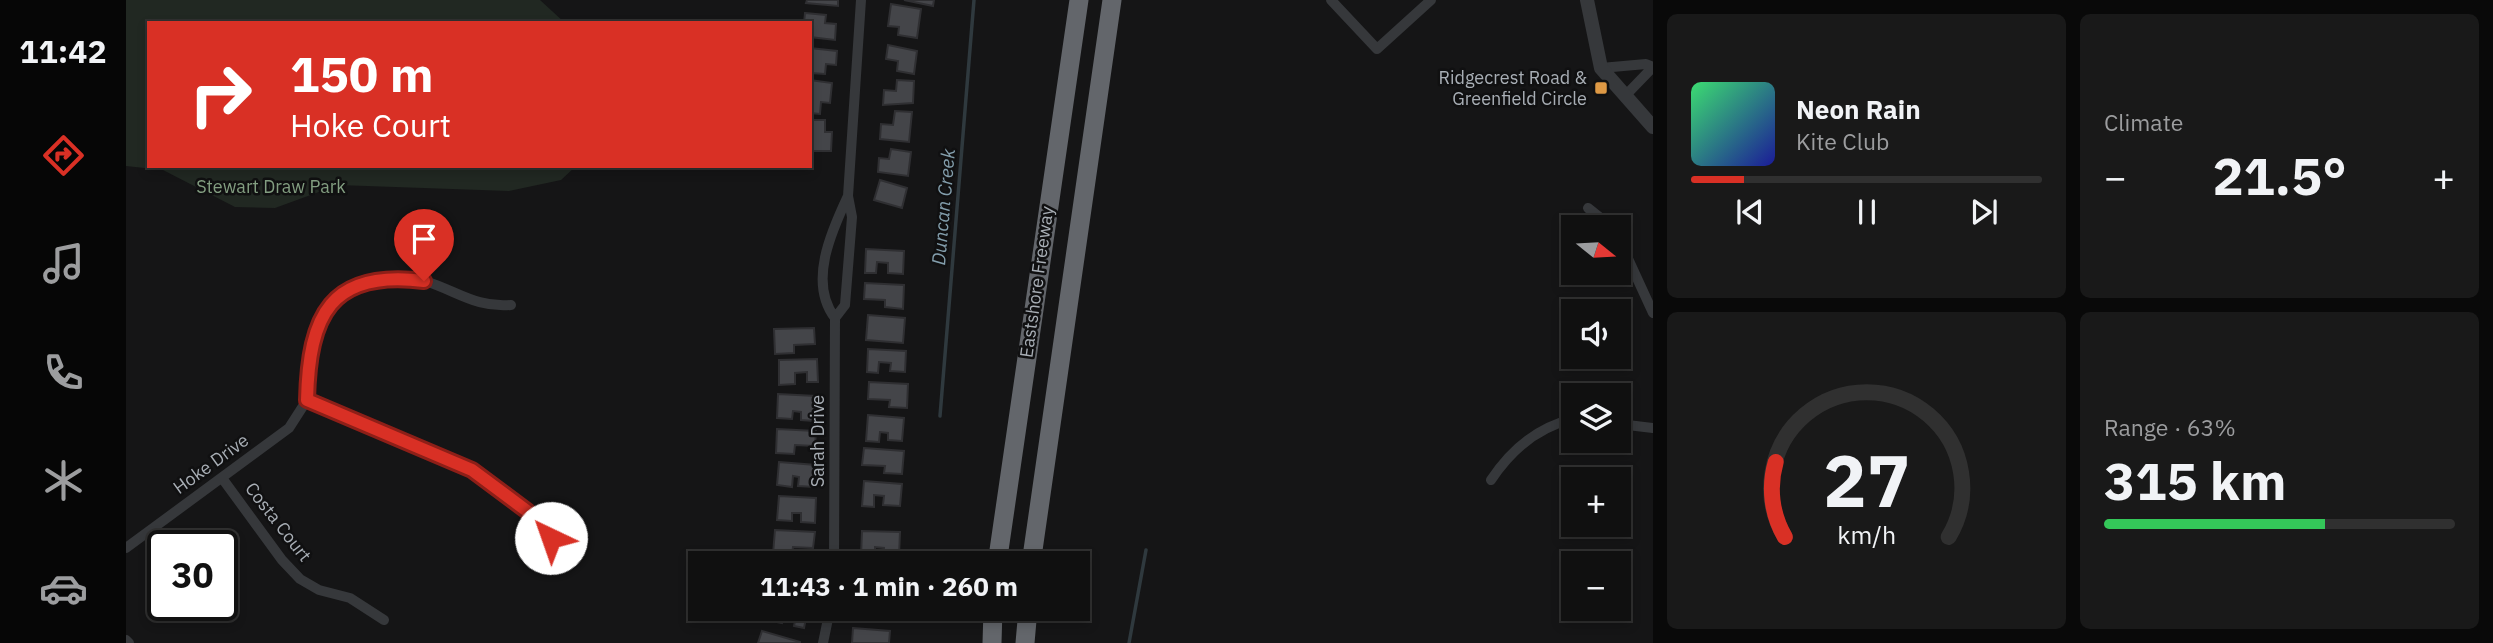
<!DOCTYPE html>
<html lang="en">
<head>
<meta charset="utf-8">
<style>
  :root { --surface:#101010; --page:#191919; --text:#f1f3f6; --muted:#9c9d9f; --line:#303030; --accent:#d93025 }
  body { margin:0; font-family:"IBM Plex Sans",sans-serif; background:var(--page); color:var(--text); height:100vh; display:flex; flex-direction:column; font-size:26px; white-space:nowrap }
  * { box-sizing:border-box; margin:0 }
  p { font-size:23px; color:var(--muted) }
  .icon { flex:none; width:38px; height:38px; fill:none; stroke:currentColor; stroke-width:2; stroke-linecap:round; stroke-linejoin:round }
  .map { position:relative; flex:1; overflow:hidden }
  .side { display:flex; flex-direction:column; gap:14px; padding:14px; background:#090909; width:840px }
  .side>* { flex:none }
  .top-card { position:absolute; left:21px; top:21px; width:665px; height:147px; border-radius:0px; box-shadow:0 4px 10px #0003,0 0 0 2px var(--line); background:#d93025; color:#fff; overflow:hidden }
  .needle { width:46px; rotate:108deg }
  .fabs { position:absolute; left:1435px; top:215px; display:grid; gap:14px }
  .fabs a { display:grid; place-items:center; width:70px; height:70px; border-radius:0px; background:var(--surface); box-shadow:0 4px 10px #0003,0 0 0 2px var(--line); font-size:35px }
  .speed { position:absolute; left:21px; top:530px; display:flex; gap:14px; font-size:35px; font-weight:700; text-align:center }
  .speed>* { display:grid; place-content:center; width:91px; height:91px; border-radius:50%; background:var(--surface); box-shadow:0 4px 10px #0003,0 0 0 2px var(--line); line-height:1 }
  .speed .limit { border:4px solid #111; border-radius:10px; background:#fff; color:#111 }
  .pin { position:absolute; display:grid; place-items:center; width:60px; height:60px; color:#fff; margin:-72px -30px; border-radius:50% 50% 50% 0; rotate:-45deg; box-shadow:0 0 7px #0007 }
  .pin .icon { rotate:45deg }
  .me { position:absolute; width:77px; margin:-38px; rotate:318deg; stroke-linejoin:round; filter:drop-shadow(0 0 5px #0008) }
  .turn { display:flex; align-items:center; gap:24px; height:147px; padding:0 28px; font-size:32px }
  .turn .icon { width:91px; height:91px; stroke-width:2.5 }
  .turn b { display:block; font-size:49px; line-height:60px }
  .big { font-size:52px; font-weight:800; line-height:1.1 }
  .side .tile { flex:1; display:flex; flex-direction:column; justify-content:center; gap:10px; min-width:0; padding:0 24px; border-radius:10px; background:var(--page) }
  .side .dial { align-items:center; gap:0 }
  .dial svg { height:182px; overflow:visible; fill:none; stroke:var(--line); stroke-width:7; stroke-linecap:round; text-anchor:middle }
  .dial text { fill:var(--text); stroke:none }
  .song { display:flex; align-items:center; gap:21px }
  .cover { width:84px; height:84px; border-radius:10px; background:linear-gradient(135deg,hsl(140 70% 55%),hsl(240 70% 35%)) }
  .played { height:7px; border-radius:4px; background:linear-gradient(90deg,var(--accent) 15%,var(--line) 15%) }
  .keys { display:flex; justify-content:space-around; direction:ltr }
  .heat { display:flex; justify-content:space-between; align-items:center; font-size:38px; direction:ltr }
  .charge { height:10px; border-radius:5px; background:linear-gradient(90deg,#34c759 63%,var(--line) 0) }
  .side .tiles { flex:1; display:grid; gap:14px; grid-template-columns:repeat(2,1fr) }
  .trip { position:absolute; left:562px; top:551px; width:402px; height:70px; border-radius:0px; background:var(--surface); box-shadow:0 4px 10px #0003,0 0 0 2px var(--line); font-weight:800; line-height:70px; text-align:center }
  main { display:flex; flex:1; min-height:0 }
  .dock { display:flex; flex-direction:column; width:126px; justify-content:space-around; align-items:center; background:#060606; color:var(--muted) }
  .dock .icon { width:49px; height:49px }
  .dock .active { color:var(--accent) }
  .dock b { font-size:32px; color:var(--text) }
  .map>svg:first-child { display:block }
  .green { fill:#212822 }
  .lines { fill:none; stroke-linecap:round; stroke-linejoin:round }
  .stream { stroke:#2f393e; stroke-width:3.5 }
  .building { fill:#444549; stroke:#2f2f32; stroke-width:2 }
  .minor { stroke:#36383b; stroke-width:10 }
  .tertiary { stroke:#36383b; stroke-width:14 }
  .motorway { stroke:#63666b; stroke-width:19 }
  .route-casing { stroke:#8d1f18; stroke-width:18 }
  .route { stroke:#d93025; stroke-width:12 }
  .poi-dot { fill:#de9945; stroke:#101011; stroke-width:2.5 }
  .labels { text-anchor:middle; stroke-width:5; stroke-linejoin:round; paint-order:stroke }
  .poi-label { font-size:18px; fill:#a8aeb5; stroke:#101011; text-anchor:end }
  .park-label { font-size:18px; fill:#839e81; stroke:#101011 }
  .street-label { font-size:18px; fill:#a8aeb5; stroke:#101011 }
  .water-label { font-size:19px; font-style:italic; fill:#839eac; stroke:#101011 }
</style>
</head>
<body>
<main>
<nav class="dock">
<b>11:42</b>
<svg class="icon active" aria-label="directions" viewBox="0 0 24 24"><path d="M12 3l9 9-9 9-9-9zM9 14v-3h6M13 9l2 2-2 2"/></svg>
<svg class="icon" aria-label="music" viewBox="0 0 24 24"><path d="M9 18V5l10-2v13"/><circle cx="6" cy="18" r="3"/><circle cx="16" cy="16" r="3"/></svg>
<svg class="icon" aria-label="phone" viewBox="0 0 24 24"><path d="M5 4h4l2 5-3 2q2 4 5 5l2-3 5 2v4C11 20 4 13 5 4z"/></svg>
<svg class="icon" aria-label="climate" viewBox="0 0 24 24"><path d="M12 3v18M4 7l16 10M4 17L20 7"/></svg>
<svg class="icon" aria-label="car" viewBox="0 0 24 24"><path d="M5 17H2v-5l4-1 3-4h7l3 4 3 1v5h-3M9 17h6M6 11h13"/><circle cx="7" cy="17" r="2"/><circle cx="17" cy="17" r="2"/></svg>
</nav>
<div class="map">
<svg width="1527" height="643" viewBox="0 0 1527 643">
  <rect width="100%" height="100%" fill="#151516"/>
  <!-- green -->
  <path class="green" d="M0 0H414L439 23H23V166H450L435 180 383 191 212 185 149 208 109 207 37 170 0 166Z"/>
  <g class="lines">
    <!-- stream -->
    <path class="stream" d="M814 416 848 0
      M1003 643 1020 550"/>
  </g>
  <!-- building -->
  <path class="building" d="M681 0H712V6L680 3Z
    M778 0H808L807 6Z
    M765 4 795 9 791 38 772 35 773 27 762 26Z
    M679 13 700 15 699 23 710 24 709 40 684 37V23H678Z
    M762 45 791 51 788 74 771 71 772 61 760 59Z
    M684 48 711 51 710 65 700 64 699 74 684 73Z
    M684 80 706 83 704 103 695 102 694 114 684 113Z
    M771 80 788 81 787 103 757 105 758 90 770 91Z
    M769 111 786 112 783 142 754 139 755 124 767 125Z
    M684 120H699V132H706L705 151H684Z
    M765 149 785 152 782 176 752 172 753 158 763 159Z
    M754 180 781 188 776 208 748 200Z
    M740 249 778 251 777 274 762 273V263L751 262 750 273H739Z
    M739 283 778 285 777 309 759 307V300L738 299Z
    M742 315 779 318 777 343 740 340Z
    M688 328 689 344 668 345V353L649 354 648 329Z
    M742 349 780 351 779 372 764 371 765 363 753 362 752 373 741 372Z
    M691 359 692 382H681V372L669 373V384L653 385V360Z
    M743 382 782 384 781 408 763 407 764 400 742 399Z
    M652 394 690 396 688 421 675 420V412L667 411 666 419 651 418Z
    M742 415 778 418 776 441 762 440V433L754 432 753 442 740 441Z
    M651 429 690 431 689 446 669 445 668 454 650 453Z
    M738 448 778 451 776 474 758 473 759 466 736 465Z
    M653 462 690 465 689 487 672 486 673 477 667 476 666 487 651 485Z
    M738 481 776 484 774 506 757 505 758 496 748 495V507L736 506Z
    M653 496 690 498 689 523 675 522V513H666V521L651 520Z
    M649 530 689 532 687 548 667 547 666 555 647 554Z
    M736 531 774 532 773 556H758V548L749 547V557L735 556Z
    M644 609H682L678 628 668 626 670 616 658 614 656 623 641 620Z
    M733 609H745L744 620 732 619Z
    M746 609H771L770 620 756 619V610Z
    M727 628 764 631 763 643H726Z
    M636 631 674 642V643H632Z"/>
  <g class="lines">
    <!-- minor -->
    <path class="minor" d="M1205 0 1251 49 1305 0
      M1475 68 1520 64 1527 67
      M1499 96 1527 67
      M722 196C705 232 682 283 709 318L719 305 726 217 722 196 735 0
      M1462 208 1487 228
      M1493 239 1527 313
      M181 400C245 427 415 482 428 556
      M181 400C182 373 181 342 195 317 213 283 265 271 299 281 331 291 350 308 385 305
      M1493 424 1527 428
      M96 478 156 560 174 579 193 590 224 598 258 620
      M1365 480C1385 450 1412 427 1447 419
      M0 548 163 428 181 400
      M708 564 709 318
      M0 640 3 643
      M697 643 704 609"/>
    <!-- tertiary -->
    <path class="tertiary" d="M1461 0 1475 68 1527 127"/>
    <!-- motorway -->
    <path class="motorway" d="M871 564 953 0
      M905 564 986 0
      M866 643 867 609
      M899 643 902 609"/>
  </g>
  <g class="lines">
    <defs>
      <path id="route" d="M298 281C204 269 183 316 181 400L346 470 401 511 425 538"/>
    </defs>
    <!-- route casing -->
    <use href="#route" class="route-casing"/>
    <!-- route -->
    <use href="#route" class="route"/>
  </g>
  <!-- markers -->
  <rect class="poi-dot" x="1468" y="81" width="14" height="14" rx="3.5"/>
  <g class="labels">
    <!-- poi labels -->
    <g class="poi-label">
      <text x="1461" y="84">Ridgecrest Road &amp;<tspan x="1461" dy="21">Greenfield Circle</tspan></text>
    </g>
    <!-- park labels -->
    <g class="park-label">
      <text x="145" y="193">Stewart Draw Park</text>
    </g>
    <!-- street labels -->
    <g class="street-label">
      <text transform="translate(911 282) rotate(-82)" y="6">Eastshore Freeway</text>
      <text transform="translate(692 441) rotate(-90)" y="6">Sarah Drive</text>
      <text transform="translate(85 464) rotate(-36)" y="6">Hoke Drive</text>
      <text transform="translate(152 522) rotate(52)" y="6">Costa Court</text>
    </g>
    <!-- water labels -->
    <g class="water-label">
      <text transform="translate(817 207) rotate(-85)" y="7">Duncan Creek</text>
    </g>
  </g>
</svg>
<div class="fabs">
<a><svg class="needle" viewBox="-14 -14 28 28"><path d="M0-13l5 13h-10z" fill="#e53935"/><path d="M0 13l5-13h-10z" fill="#9c9d9f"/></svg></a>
<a><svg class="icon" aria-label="sound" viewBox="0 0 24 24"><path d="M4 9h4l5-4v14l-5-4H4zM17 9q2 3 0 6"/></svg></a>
<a><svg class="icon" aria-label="layers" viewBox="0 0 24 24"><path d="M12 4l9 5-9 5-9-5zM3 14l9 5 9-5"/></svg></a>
<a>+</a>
<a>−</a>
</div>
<div class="speed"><div class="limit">30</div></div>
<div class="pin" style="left:298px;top:281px;background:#d93025"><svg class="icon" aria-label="arrive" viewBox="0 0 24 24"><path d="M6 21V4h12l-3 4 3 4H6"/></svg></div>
<svg class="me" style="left:425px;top:538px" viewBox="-20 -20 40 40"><circle r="19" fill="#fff"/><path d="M0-13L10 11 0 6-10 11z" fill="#d93025"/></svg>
<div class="trip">11:43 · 1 min · 260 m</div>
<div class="top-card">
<div class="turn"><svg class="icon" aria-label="right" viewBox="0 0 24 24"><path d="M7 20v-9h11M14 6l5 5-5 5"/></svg><div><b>150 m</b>Hoke Court</div></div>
</div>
</div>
<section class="side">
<div class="tiles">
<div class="tile">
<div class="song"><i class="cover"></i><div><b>Neon Rain</b><p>Kite Club</p></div></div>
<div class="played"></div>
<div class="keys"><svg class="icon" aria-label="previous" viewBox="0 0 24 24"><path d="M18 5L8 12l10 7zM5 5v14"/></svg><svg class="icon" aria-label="pause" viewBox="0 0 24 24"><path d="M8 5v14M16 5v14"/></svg><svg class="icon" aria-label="next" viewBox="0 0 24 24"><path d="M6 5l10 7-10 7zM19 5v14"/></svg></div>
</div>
<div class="tile"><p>Climate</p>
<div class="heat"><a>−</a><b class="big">21.5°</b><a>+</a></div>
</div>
<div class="tile dial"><svg viewBox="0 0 100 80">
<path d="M14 69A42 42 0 1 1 86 69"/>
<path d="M14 69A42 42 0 0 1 10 36" stroke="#d93025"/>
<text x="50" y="56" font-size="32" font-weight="700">27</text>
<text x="50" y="72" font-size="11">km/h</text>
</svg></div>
<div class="tile"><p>Range · 63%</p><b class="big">315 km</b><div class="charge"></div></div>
</div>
</section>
</main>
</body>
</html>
